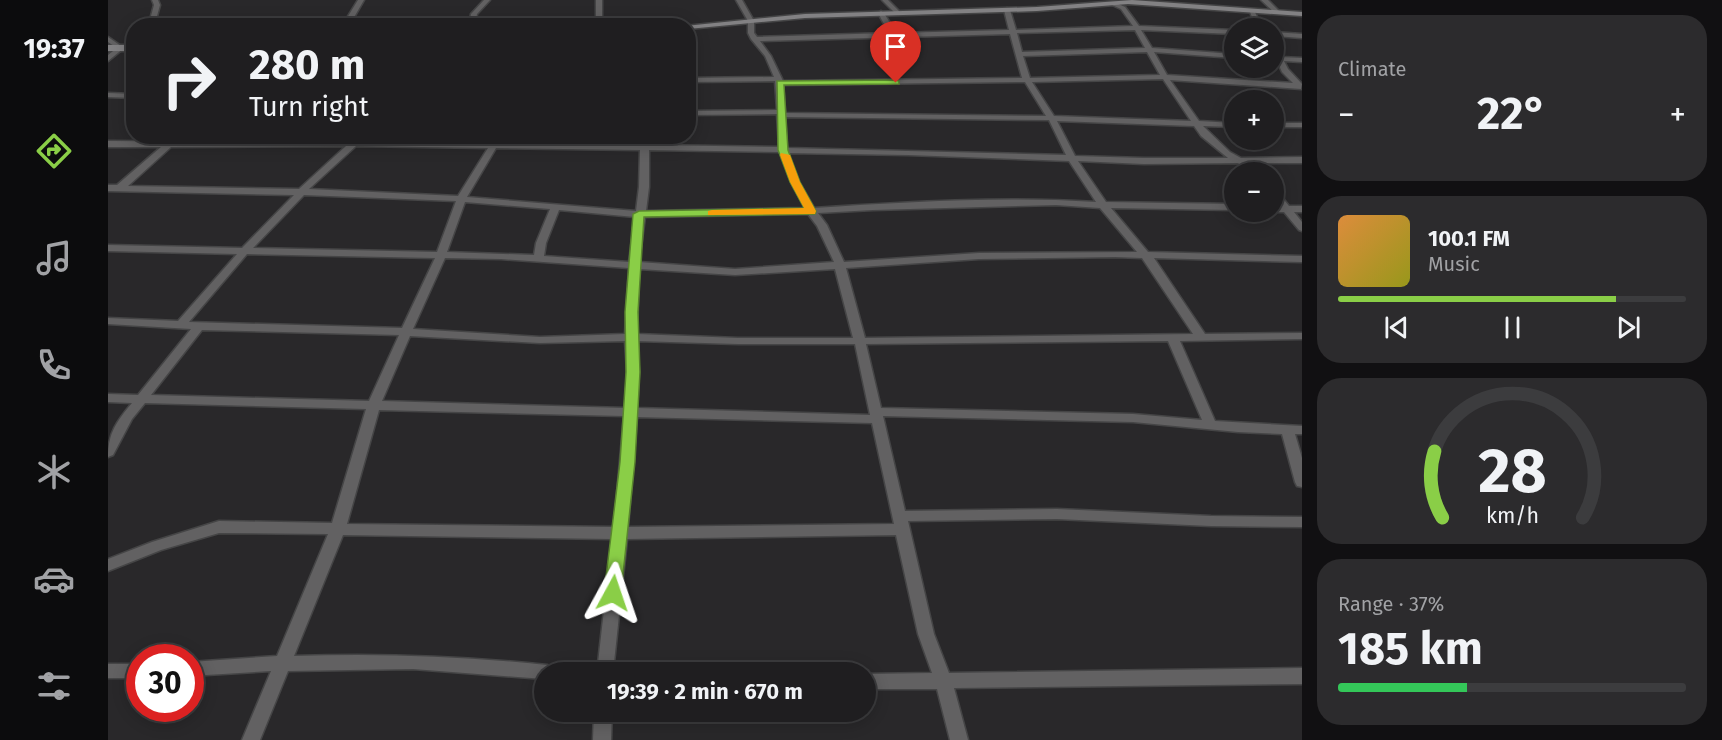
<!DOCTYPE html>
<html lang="en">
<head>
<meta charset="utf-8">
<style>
  :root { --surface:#1f1e20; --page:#2c2b2d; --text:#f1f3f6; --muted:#a1a2a5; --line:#3c3c3e; --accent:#8ace47 }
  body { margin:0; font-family:"Fira Sans",sans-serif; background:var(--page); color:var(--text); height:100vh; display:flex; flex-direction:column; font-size:22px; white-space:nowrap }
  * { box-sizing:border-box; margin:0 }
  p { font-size:20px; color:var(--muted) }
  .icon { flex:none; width:33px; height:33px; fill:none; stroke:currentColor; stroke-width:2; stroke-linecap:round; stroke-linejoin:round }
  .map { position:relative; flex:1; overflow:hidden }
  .sheet { display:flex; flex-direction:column; gap:15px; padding:15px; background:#111012; width:420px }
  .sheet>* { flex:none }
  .top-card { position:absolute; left:18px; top:18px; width:570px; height:126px; border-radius:24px; box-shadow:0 3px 15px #0003,0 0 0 2px var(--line); background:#1f1e20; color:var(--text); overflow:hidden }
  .controls { position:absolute; left:1116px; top:18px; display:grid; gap:12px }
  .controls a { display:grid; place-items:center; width:60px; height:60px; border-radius:50%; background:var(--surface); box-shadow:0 3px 15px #0003,0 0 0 2px var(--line); font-size:30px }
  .speed { position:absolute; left:18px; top:644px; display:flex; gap:12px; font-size:30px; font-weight:700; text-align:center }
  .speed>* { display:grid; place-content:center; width:78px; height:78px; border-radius:50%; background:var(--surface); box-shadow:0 3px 15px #0003,0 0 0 2px var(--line); line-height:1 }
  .speed .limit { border:9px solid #d22; background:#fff; color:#111 }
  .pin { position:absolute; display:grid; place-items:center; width:51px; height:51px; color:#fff; margin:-62px -26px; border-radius:50% 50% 50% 0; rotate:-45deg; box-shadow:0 0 6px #0007 }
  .pin .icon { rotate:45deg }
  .me { position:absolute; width:66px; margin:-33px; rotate:5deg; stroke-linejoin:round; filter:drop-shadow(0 0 4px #0008) }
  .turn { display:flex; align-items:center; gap:21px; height:126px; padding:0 24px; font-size:27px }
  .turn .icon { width:78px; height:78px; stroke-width:2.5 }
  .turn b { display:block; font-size:42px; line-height:51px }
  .big { font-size:45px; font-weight:700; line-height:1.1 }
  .sheet .card { flex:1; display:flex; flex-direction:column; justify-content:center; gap:9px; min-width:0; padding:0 21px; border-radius:24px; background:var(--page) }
  .sheet .dial { align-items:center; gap:0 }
  .dial svg { height:156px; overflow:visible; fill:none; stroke:var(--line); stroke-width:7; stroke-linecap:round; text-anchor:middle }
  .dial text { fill:var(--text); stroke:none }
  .song { display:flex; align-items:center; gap:18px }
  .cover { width:72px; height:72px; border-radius:9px; background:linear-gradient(135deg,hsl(30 70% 55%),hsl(60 70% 35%)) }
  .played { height:6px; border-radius:3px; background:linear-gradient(90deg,var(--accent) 80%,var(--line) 80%) }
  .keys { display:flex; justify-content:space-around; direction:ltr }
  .heat { display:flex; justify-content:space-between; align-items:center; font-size:33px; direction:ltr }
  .charge { height:9px; border-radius:4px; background:linear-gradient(90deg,#34c759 37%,var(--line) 0) }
  .trip { position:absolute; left:426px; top:662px; width:342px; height:60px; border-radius:30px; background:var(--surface); box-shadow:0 3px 15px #0003,0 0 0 2px var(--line); font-weight:700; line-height:60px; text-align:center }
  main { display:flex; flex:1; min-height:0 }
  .menu { display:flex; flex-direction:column; width:108px; justify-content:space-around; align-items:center; background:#0c0c0d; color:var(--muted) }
  .menu .icon { width:42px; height:42px }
  .menu .on { color:var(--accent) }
  .menu b { font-size:27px; color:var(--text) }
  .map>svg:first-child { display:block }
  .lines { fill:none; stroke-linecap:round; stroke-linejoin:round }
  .street-casing { stroke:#454546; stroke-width:3 }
  .secondary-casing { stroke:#454546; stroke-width:3 }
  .street { fill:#626162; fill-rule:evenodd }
  .secondary { fill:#828183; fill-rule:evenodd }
  .route { fill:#8ace47; stroke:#5a862e; stroke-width:1.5 }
  .slow { fill:#f59e0b }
</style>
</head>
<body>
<main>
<nav class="menu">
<b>19:37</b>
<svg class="icon on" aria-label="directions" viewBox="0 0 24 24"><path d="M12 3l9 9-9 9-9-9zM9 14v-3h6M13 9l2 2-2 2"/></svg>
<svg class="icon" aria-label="music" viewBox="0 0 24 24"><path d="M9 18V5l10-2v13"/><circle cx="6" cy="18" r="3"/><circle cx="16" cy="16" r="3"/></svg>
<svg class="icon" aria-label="phone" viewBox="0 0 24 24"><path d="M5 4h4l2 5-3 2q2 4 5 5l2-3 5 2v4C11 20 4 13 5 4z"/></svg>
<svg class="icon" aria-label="climate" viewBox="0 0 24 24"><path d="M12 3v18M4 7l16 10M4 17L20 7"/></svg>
<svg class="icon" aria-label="car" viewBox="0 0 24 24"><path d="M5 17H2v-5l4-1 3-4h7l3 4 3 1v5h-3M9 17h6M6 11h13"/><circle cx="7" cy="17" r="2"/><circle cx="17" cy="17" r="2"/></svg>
<svg class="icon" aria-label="filters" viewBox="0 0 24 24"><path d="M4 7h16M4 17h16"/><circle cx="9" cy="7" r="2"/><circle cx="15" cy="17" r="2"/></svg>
</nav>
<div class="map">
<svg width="1194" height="740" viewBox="0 0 1194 740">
  <rect width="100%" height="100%" fill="#29282a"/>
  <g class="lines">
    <defs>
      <path id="street" d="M44 0H50L52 5 49 16 57 26H50L43 16 46 5Z
        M250 0H256L241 26H234Z
        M376 0H382L369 14 367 26H361L363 14Z
        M488 0H494V16L498 26H492L488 16Z
        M628 0H634L646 21V33L649 37 781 33 770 13 773 11 776 13 788 33 901 30 896 10 899 8 902 10 908 30 1025 26 1013 9 1004 5 1006 2 1017 7 1031 26 1126 30V34L1033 30 1044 48 1126 54V58L1046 52 1059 75 1185 83 1174 72 1169 61H1166V48L1168 49 1173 57 1194 58V62L1176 61 1180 69 1194 84 1193 89 1062 80 1091 121 1126 123V127L1095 126 1122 152 1133 158 1194 157V163H1141L1152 172H1143L1130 163 1036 164 970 161 998 202 1126 204V210L1003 208 1040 252 1194 256V262L1046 258 1097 334 1194 333V339L1072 341 1107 421 1194 426V434H1187L1194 458V487L1189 486 1187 482 1174 434 1130 432 1025 422 775 416 797 511 949 509 1103 516 1194 517V527L1103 526 949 519 800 521 826 634 841 673 1194 668V684L846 688 860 740H842L829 689H758V674L824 673 810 634 788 535 519 539 505 672H489L504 539 235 535 186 656C271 653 355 656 439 665L445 667 447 672H436V679L305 669 180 671 152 740H134L163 671 82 676V662L169 656 220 534 111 533 53 550 0 571V559L44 542 111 521 224 523 258 409 37 403 24 419 5 455 0 457C0 433 9 421 24 403L0 402V394L30 395 83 329 0 324V318L70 321 129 254 0 251V245L134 248 186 195 0 191V185H9L53 147H0V141L139 142 244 141 248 139 252 141 383 143 387 136H395L391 143 533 145 535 136H543L542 145 671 147 669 114 580 115V111L669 110 667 81 580 82V78L666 77 657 56 643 39 640 33V21ZM1027 30 1037 48 914 52 909 33ZM902 34 914 78 675 81 663 56 652 41ZM1039 52 1052 75 922 78 915 56ZM1055 79 1083 121 946 116 924 82ZM917 82 938 116 677 113V110L675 85ZM677 117 941 120 958 155 679 148ZM949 121 1086 126 1093 136 1120 158H1036L967 156ZM238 146 191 189 20 186 63 147ZM248 146 380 148 350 196 201 189ZM388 148 532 150 531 187 528 211 359 197ZM541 150 672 152 683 182 697 208 538 211 541 187ZM680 153 800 155 961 161 988 202C896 196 798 202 706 208L691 182ZM196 195 348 201 329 252 145 248ZM357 202 442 209 428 243 426 255 339 252ZM948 205 992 208 1029 252 871 253 736 262 719 225 710 213 765 210ZM451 210 527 217 521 262 436 256 438 243ZM700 214 709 226 726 262 627 269 531 262 537 217ZM139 254 327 258 294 328 81 322ZM1007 257 1034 258 1085 334 757 338 738 268 871 259ZM337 258 393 259 521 268 517 334 432 337 305 329ZM531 269 627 275 727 269 745 338H630L529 334ZM94 330 291 335 261 401 43 395ZM302 336 432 343 517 341 519 372 517 408 274 401ZM529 341 630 344H747L762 415 529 408 531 372ZM1060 341 1094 420 1025 414 773 408 758 344ZM271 410 516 416 506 527 239 524ZM529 417 764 423 786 524 520 527Z
        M774 0H780L791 11V13H787Z
        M1153 0H1160L1172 12 1167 13Z
        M1141 9 1146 10 1154 28H1148Z
        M1166 32 1194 34V38L1166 36Z
        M0 37 16 48 0 61V55L9 48 0 42Z
        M0 93 26 94V98L0 97Z
        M1166 123H1194V127H1166Z
        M1166 190 1169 191 1181 206H1194V212H1186L1194 222V231L1191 230 1176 212H1165L1166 206H1172L1166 198Z
        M0 664H32V678H0Z
        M514 665H563L569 667 571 672H506L508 667Z
        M486 711H504L503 740H485Z"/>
      <path id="secondary" d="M1024 0 1194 12V16L1020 4 929 11 697 18 580 29V26H577L697 14 929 7Z
        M0 45H26V51H0Z"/>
    </defs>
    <!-- street casing -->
    <use href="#street" class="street-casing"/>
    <!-- secondary casing -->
    <use href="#secondary" class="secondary-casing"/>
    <!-- street -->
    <use href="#street" class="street"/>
    <!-- secondary -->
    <use href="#secondary" class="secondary"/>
  </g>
  <!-- route -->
  <path class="route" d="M788 80 791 81V84L676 85 680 150 692 182 708 211 707 214 536 217 530 312 532 372 527 462 513 593 511 598 505 600 498 598 496 593 512 462 518 372 517 312 525 214 531 211 696 208 682 182 670 150 669 81Z"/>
  <!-- slow -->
  <path class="slow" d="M673 153 682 155 692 182 708 211 707 214 600 215V211L604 210 696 208 682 182 672 155Z"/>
</svg>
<div class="controls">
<a><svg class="icon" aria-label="layers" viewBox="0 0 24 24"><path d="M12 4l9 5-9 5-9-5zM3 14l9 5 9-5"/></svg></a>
<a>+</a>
<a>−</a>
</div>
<div class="speed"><div class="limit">30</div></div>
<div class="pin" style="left:788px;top:83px;background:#d93025"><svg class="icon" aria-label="arrive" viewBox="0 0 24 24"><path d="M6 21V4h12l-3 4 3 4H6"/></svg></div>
<svg class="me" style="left:505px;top:593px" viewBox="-20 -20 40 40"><path d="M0-17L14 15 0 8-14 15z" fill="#8ace47" stroke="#fff" stroke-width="4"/></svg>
<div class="trip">19:39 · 2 min · 670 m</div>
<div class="top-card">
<div class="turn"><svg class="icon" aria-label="right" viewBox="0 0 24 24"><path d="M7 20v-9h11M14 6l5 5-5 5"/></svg><div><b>280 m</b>Turn right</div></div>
</div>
</div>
<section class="sheet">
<div class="card"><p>Climate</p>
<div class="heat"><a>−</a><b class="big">22°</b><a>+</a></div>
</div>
<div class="card">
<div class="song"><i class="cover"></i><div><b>100.1 FM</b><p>Music</p></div></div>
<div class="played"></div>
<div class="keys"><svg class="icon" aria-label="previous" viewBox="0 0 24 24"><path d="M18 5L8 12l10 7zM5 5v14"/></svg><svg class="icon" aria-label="pause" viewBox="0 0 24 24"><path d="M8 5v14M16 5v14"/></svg><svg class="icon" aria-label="next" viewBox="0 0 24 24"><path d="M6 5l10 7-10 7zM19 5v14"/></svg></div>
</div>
<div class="card dial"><svg viewBox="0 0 100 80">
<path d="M14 69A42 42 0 1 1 86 69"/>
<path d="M14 69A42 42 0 0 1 10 35" stroke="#8ace47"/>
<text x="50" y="56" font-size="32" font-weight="700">28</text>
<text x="50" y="72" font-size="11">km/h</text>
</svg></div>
<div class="card"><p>Range · 37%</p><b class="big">185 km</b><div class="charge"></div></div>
</section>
</main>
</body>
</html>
